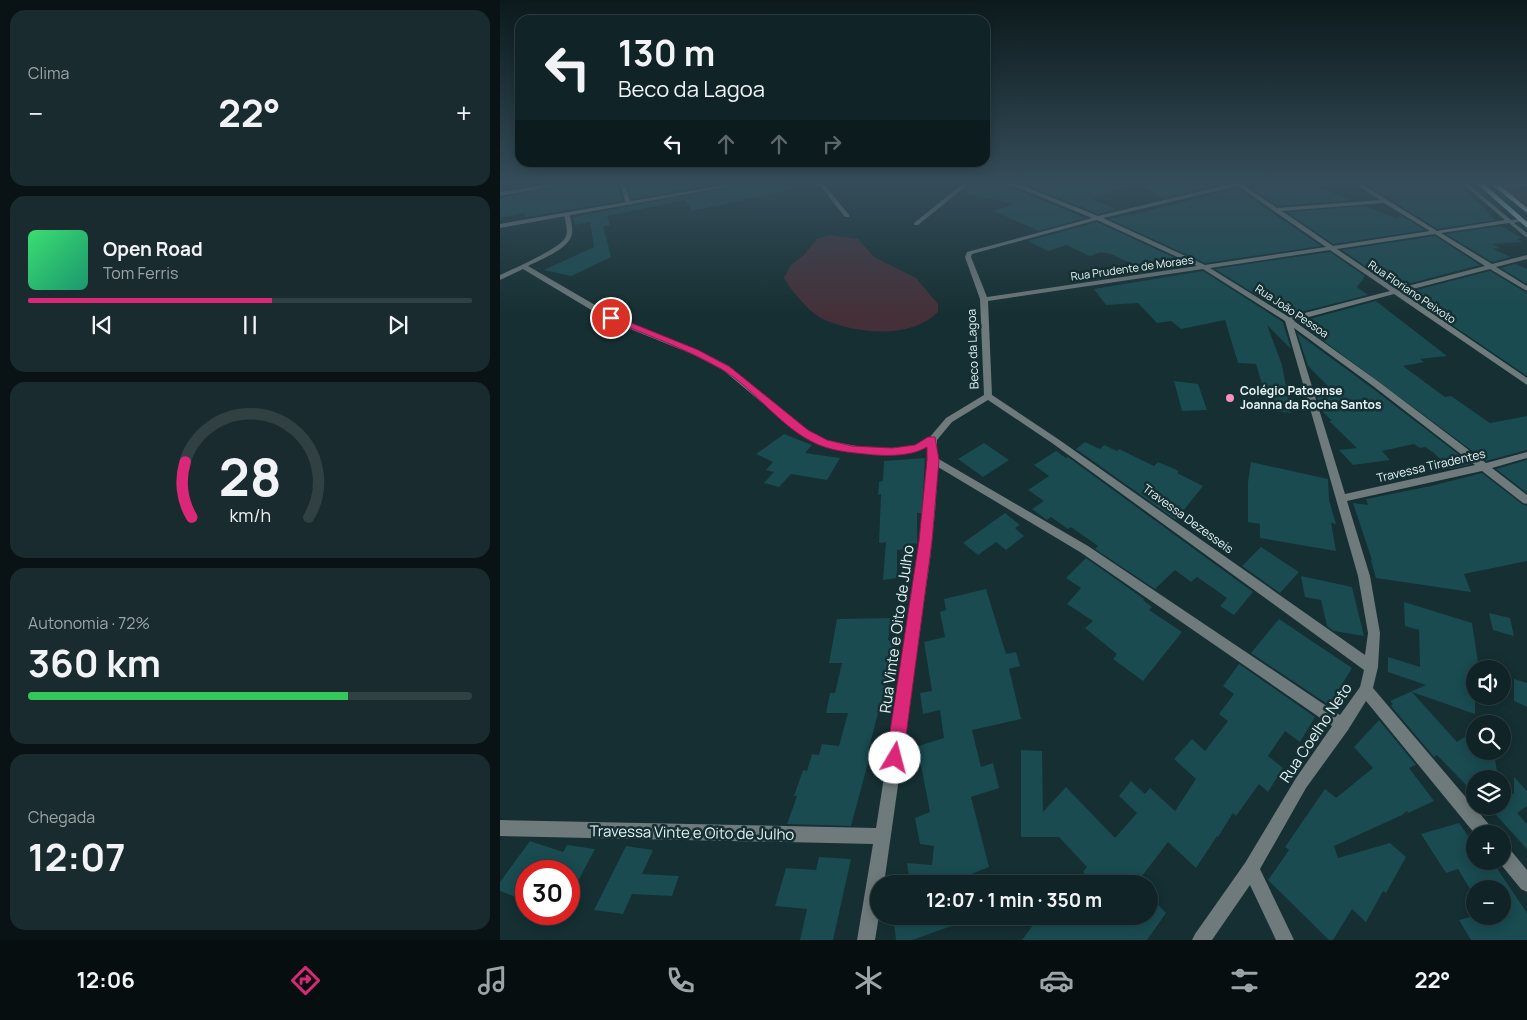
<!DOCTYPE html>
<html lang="pt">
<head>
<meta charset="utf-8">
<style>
  :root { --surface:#102326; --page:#192b2e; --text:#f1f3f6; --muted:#9ca4a7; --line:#304043; --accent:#db2777 }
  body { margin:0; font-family:Manrope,sans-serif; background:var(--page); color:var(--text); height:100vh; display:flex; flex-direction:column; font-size:19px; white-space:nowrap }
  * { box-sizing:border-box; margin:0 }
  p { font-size:16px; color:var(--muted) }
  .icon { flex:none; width:28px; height:28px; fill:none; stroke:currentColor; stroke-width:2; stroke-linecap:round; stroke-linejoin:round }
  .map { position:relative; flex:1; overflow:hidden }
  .side { display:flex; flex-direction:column; gap:10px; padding:10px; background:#091315; width:500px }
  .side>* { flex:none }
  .top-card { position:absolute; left:15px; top:15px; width:475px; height:152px; border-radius:15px; box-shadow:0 2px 12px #0003,0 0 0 1px var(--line); background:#102326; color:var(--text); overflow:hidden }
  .buttons { position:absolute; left:966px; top:660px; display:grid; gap:10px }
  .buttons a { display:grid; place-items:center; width:45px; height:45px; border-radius:50%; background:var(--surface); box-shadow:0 2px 12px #0003,0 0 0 1px var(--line); font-size:25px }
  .speed { position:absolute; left:15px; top:860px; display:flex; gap:10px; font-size:25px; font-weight:700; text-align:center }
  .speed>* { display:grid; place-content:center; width:65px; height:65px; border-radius:50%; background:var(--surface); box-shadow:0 2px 12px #0003,0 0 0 1px var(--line); line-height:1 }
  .speed .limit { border:8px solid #d22; background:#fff; color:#111 }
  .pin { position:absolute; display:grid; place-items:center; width:42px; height:42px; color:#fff; margin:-21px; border:2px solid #fff; border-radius:50%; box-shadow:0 1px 5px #0007 }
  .me { position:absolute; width:55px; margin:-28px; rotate:8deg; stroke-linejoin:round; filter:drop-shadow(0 0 4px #0008) }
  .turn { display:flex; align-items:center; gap:18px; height:105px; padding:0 20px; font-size:22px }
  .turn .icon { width:65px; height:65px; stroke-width:2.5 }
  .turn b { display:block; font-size:35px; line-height:42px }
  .lanes { display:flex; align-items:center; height:48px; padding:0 20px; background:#0003; justify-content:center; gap:25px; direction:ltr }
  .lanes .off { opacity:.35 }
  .big { font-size:38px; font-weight:700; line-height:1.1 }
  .side .tile { flex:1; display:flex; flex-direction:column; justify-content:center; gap:8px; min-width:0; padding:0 18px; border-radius:15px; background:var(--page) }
  .side .dial { align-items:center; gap:0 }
  .dial svg { height:130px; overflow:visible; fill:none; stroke:var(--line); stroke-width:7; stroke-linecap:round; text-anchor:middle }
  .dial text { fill:var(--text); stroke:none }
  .song { display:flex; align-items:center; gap:15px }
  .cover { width:60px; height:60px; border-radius:8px; background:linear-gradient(135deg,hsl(140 70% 55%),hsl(160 70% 35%)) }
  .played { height:5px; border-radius:2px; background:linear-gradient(90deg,var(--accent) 55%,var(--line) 55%) }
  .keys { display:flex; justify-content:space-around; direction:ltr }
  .heat { display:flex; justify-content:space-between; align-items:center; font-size:28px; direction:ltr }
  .charge { height:8px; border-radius:4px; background:linear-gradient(90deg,#34c759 72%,var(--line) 0) }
  .trip { position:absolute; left:370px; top:875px; width:288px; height:50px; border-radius:25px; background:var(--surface); box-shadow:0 2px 12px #0003,0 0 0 1px var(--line); font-weight:700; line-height:50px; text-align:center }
  .menu { display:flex; height:80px; justify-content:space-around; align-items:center; background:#060e0f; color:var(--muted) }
  .menu .icon { width:35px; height:35px }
  .menu .current { color:var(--accent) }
  .menu b { font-size:22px; color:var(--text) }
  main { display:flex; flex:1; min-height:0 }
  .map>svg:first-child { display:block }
  .green { fill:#453039 }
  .building { fill:#194b50 }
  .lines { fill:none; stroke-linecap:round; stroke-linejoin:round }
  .minor { fill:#6e7a7b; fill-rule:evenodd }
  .tertiary { fill:#6e7a7b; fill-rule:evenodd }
  .primary { fill:#b1cacd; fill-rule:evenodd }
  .route { fill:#db2777; stroke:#8e194d }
  .poi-dot { fill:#fd8ec1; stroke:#152f32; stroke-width:2 }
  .labels { text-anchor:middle; stroke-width:5; stroke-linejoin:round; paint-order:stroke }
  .far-street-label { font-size:11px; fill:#e4f3f4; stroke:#152f32 }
  .street-label { font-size:12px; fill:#e4f3f4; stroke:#152f32 }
  .poi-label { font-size:12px; font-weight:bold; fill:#e4f3f4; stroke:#152f32; text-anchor:start }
  .near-street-label { font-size:15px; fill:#e4f3f4; stroke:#152f32 }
</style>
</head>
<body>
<main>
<section class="side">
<div class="tile"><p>Clima</p>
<div class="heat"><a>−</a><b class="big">22°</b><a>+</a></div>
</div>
<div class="tile">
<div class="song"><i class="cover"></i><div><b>Open Road</b><p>Tom Ferris</p></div></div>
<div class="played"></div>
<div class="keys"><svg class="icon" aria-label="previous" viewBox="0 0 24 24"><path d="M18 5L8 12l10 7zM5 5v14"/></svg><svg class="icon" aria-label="pause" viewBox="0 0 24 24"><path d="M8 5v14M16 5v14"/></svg><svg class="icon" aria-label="next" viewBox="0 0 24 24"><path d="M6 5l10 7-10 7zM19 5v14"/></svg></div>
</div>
<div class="tile dial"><svg viewBox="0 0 100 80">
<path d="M14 69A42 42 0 1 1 86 69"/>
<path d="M14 69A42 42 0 0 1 10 35" stroke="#db2777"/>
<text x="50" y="56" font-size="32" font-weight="700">28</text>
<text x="50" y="72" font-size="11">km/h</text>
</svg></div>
<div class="tile"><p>Autonomia · 72%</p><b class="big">360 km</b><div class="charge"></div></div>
<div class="tile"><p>Chegada</p><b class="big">12:07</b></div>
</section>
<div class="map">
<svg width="1027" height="940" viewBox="0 0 1027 940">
  <rect width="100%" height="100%" fill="#152f32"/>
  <!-- green -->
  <path class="green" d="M997 185 1021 186 1027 190V209Z
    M329 235 358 239 374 257 416 278 438 304V312C411 340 353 334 321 318 309 312 291 290 284 278L291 265 304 255 317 239Z"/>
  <!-- building -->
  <path class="building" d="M73 183H118L123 201 25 217 24 213 0 218V198Z
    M127 183H223L131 199Z
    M250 183H291V190L192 211 185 200 107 216 110 225 103 226 111 257 71 276 44 270 94 247 90 222 75 225 73 217Z
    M472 183H487L518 190 586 218 539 231 493 211 514 204 462 192Z
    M522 183H632V186L591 199 617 209 598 214Z
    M635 183H701L709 187 664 198Z
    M791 183H806L850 200 778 206 750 187Z
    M864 183H954L980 204 995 220 937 229Z
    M736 188 821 246 705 263 609 219 629 214 632 215Z
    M865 206 898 219 900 215 925 230 833 244 787 212Z
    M597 222 690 265 648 271 611 254 601 252 590 256 566 245 548 251 528 241Z
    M1001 226 1022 238 1017 239 1023 242 992 244 1001 248 993 249 1011 257 992 262 946 234Z
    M935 236 980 265 896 287 842 250Z
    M830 252 865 276 857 287 868 295 789 315 715 269Z
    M1015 264 1027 269V284L1001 268Z
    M703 271 783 322 791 349 767 325 782 365 791 413 767 410 765 394 756 364 738 363 725 320 681 329 671 321 657 323 638 303 606 305 594 289Z
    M990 271 1027 293V376L905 293Z
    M876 301 947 356 920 359 924 362 903 366 945 397 951 396 990 423 1027 416V450L986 461 798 322Z
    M797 333 872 388 971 464 950 469 933 452 925 447 920 448 914 444 882 451 890 460 853 465 839 450 857 448 829 421H832L821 410 816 392 832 390 808 366Z
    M674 381 698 384 707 410 682 411Z
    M284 434 312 445 305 453 340 458 327 480 291 474 279 487 264 483 274 472 266 470 273 462 256 454Z
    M585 442 600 449 604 445 617 451 619 449 654 466 658 462 679 471 677 473 703 486 676 520 576 449Z
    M484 443 509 460 483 477 458 459Z
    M556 451 566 458 568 457 753 592 734 615 720 606 727 598 697 577 691 582 675 570 655 589 595 549 598 546 571 527 568 529 551 517 547 520 532 509 544 501 528 490 549 476 534 465Z
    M425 458 422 513H417V544L413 543 412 549 397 550V578L383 580 386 542 379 543 381 494 378 495 379 482 383 481 384 461Z
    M1027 460V493L996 469Z
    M751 462 828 479 829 500 836 524 831 523 836 551 760 538V524L748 522V482Z
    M982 473 1022 504 1027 506V561L964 574 971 592 876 578 871 560H872L853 503 868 505 866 499 931 486Z
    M505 513 520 525 515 528 524 536 506 550 496 542 478 555 463 543Z
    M761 547 799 572 780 593 742 566Z
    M586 558 644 599 643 600 652 607 649 610 682 632 643 681 613 659 617 654 585 628 593 621 567 604 581 588 566 578Z
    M801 576 852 587 864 636 834 631 827 626 821 600 805 597Z
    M486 589 506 654 516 652 520 666 509 669 521 719 472 730 481 767 493 763 499 788 471 797 489 867 446 884H410L407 863 432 865 434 846 420 844 415 818 430 812 420 760 415 762 412 748 444 738 440 710 423 714 420 693 432 691 424 642 445 637 440 612 446 610 444 599Z
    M904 602 972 623 979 669H975V714L912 692 957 742 975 730V751H994L998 779H975L966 785 937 755 934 757 891 706 893 704 890 701 926 685 888 672V657L920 667 919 630 905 626Z
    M989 613 1010 618 1014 636 993 630Z
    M392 618 388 640H395L386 691 382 713H378L369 748H372L351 826 287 824 297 796H294L303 770 307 771 312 754 319 755 322 744 339 746 348 713H326L330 693H335L342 663H329L337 619Z
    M779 619 852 668 829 705 751 653Z
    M739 664 815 717 800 742 785 731 768 756 783 768 768 792 759 784 736 816 733 813 718 837 717 836 696 868 668 842 636 884H594L583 872 587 867 559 837H521V750L542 751 543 812 566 787 615 838 637 813 619 796 631 781 645 794 650 788 675 811 696 779 674 759 692 739 705 751 728 721 719 714 734 694 723 686Z
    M1014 679 1027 683V707L1014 701Z
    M879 720 916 765 909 768 934 801 908 813 907 811 902 815 834 846 838 858 890 843 906 857 886 893 883 891 866 922 852 909 833 940H829L768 880 789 850 785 847 825 789 836 798 873 768 854 747Z
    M1014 777 1027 791V806L1017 813 1027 824V849L988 806H1002V795L1014 794Z
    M959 823 975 846V861H992L1027 913V940H971L959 920 974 916H1002V889H970L958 869 946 873 921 834Z
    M30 841 63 852 67 845 95 849 69 898V871H26V901L0 891V882Z
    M126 846 153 850 142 874 179 876 172 896 132 894 123 914 94 910Z
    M319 857 351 859 333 940H300L307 909 275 906 286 868 316 870Z
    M649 895 666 913 647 940H522L540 916H558L565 924 571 916H649Z
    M393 916H473L474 918 412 940H396Z"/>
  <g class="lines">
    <!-- minor -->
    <path class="minor" d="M58 183H71L0 196V192Z
      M120 183H125L131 205 126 204Z
      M318 183H323L349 215V217H345Z
      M464 183H470L418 225H414V223Z
      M489 183H516L598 216 735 183H747L743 185 777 208 880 200 854 183H860L937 231 1005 220 962 183H967L1011 220 1022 219V221L1014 223 1027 233V238L1009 223 941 233 992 264 1027 255V259L996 267 1027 286V291L990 269 901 292 1027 378V385L894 294 794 321 879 382 986 463 1027 452V458L992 468 1027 495V504L1023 503 982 471 847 501 870 576 880 633 878 667 873 688 992 828 994 834H975L866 701 848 730 806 788 760 869 794 940H776L750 885 712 940H692L695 934 745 863 796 778 832 726 580 552 438 467 435 512 430 560 384 884H379V916L375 940H357L373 844 0 836V820L376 828 422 536 427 487V447L418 451 392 455H372L320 445 301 435 223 370 192 354 108 320 23 269 0 280V275C13 269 59 249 65 238 69 231 65 221 64 214L69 213C71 220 74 230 71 237 67 249 40 260 28 266L114 316 198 350 229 366 307 431 325 440 372 449H392L416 445 429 438 446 418 484 395 480 299 465 257 467 252 592 218 519 188ZM738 186 826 247 705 265 603 218ZM884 203 930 231 833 246 782 211ZM597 220 697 266 487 297 471 257 472 254ZM935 234 985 266 896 289 837 249ZM830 250 890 291 789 317 710 268ZM703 269 785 321 858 576 868 633 865 655 558 439 492 395 488 301ZM794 328 873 386 975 465 845 494ZM488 400 552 443 864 670 860 687 840 715 588 546 437 458V440L452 422Z
      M991 183H1027V186L993 185Z
      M1002 845 1008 847 1027 870V892L1021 889 998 861H1002Z"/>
    <!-- tertiary -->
    <path class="tertiary" d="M236 183H248L0 228V224Z"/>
    <!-- primary -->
    <path class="primary" d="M976 183H983L1027 222V228Z
      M990 183H997L1027 208V213Z"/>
  </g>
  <!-- sky -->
  <linearGradient id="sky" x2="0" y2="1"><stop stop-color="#0c1a1c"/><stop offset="0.58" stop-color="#354d5a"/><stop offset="1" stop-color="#354d5a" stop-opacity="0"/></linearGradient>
  <rect width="1027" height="315" fill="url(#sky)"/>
  <!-- route -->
  <path class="route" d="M108 316H114L198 350 230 367 308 430 327 440 352 446 392 448 415 445 428 437H435L439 460 432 541 403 758 401 764 395 766 389 764 386 758 419 541 427 460V447C412 456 391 456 375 455 356 453 336 452 319 445 281 429 257 391 223 370 187 349 147 335 108 319Z"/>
  <!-- markers -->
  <circle class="poi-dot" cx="730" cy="398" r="5"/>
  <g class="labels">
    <!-- far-street labels -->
    <g class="far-street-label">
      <text transform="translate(632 268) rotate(-8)" y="4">Rua Prudente de Moraes</text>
      <text transform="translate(912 292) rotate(34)" y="4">Rua Floriano Peixoto</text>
      <text transform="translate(792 311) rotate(34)" y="4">Rua João Pessoa</text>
    </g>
    <!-- street labels -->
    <g class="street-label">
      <text transform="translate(473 349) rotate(-92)" y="4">Beco da Lagoa</text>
      <text transform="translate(931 466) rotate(-13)" y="4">Travessa Tiradentes</text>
      <text transform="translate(688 519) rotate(36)" y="4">Travessa Dezesseis</text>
    </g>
    <!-- poi labels -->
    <g class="poi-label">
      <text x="740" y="395">Colégio Patoense<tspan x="740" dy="14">Joanna da Rocha Santos</tspan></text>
    </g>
    <!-- near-street labels -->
    <g class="near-street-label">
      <text transform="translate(397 629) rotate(-82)" y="5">Rua Vinte e Oito de Julho</text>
      <text transform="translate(816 733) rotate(-56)" y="5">Rua Coelho Neto</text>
      <text transform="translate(192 833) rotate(1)" y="5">Travessa Vinte e Oito de Julho</text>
    </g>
  </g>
</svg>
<div class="buttons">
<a><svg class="icon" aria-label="sound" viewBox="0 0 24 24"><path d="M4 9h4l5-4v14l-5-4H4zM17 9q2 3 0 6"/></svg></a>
<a><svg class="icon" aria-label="search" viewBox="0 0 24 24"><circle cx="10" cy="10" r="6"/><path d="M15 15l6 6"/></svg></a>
<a><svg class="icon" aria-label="layers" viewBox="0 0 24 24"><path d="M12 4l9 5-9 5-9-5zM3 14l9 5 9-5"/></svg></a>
<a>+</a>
<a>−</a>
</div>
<div class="speed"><div class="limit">30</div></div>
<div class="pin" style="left:111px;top:318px;background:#d93025"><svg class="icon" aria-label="arrive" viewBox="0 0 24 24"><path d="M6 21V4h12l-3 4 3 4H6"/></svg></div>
<svg class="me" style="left:395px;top:758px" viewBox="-20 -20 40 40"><circle r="19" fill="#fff"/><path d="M0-13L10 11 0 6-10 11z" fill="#db2777"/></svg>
<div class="trip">12:07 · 1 min · 350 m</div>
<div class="top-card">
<div class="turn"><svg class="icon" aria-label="left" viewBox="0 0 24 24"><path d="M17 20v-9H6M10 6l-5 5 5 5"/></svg><div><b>130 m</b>Beco da Lagoa</div></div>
<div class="lanes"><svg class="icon" aria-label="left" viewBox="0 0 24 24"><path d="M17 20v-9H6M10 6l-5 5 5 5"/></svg><svg class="icon off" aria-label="ahead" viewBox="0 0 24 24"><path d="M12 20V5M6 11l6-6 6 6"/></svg><svg class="icon off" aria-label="ahead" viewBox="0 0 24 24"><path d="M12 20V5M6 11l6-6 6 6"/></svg><svg class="icon off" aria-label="right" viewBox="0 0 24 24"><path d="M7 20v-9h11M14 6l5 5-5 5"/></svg></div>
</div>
</div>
</main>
<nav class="menu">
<b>12:06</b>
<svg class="icon current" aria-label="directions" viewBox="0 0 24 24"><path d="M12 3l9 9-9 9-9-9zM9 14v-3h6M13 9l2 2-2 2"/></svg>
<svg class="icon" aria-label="music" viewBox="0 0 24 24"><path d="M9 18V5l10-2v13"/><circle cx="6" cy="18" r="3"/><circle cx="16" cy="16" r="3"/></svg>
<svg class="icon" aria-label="phone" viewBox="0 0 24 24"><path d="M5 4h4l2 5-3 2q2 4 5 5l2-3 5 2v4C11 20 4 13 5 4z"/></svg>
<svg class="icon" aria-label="climate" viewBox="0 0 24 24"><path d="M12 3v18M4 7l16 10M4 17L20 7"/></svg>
<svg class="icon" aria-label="car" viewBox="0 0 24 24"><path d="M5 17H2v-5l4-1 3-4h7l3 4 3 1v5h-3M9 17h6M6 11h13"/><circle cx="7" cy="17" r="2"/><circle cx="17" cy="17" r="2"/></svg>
<svg class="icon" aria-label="filters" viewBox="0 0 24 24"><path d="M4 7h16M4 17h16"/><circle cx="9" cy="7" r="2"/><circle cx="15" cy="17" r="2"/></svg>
<b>22°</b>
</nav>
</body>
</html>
